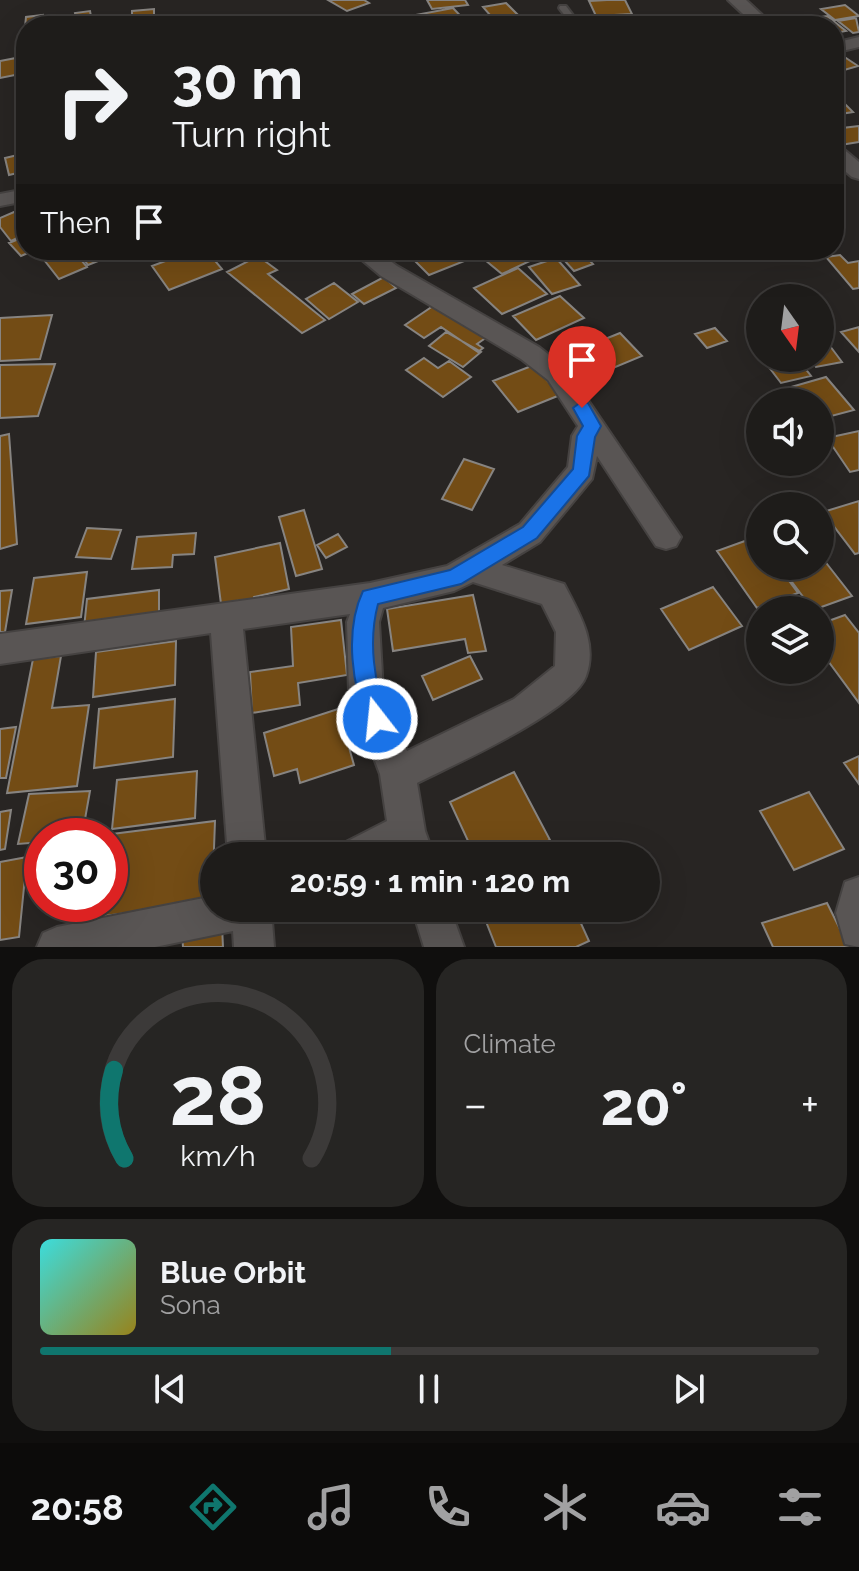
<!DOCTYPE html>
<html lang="en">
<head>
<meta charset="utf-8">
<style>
  :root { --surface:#1e1c1a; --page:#262523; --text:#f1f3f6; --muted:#a1a1a2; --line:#3c3a39; --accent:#0f766e }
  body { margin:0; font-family:Raleway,sans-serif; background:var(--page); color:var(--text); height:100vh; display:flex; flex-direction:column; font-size:30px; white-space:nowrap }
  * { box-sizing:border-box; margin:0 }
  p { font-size:26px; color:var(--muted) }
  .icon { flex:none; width:44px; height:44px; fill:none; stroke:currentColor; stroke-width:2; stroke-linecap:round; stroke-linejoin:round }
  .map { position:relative; height:947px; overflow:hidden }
  .side { display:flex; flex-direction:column; gap:12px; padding:12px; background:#100f0e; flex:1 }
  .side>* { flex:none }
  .guide { position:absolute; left:16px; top:16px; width:828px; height:244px; border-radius:32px; box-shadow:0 8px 32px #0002,0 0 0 2px var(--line); background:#1e1c1a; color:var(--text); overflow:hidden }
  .needle { width:52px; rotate:166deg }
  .buttons { position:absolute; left:746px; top:284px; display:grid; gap:16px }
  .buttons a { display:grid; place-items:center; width:88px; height:88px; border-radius:50%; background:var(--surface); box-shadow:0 8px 32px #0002,0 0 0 2px var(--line); font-size:40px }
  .speed { position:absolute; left:24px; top:818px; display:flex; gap:16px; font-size:40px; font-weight:700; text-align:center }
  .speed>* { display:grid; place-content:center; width:104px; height:104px; border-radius:50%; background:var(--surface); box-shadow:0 8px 32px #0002,0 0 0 2px var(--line); line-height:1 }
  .speed .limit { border:12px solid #d22; background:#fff; color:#111 }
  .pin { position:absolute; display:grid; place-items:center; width:68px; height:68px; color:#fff; margin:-82px -34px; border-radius:50% 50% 50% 0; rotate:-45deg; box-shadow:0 0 8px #0007 }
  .pin .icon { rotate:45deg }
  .me { position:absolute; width:88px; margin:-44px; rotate:344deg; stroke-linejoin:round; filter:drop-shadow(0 0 6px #0008) }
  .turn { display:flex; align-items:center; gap:28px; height:168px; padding:0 24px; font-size:36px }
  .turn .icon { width:104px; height:104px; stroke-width:2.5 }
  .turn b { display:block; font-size:56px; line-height:68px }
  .then { display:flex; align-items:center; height:76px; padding:0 24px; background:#0003; gap:16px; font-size:30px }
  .big { font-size:60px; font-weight:700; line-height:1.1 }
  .side .widget { flex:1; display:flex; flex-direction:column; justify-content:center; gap:12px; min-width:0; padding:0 28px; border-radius:32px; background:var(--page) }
  .side .dial { align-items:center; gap:0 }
  .dial svg { height:208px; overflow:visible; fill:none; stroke:var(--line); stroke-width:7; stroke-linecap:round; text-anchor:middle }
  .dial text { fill:var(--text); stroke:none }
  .song { display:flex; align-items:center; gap:24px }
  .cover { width:96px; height:96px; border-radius:12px; background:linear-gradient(135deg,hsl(180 70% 55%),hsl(50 70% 35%)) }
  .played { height:8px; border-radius:4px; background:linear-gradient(90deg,var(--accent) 45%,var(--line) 45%) }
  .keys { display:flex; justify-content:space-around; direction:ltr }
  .heat { display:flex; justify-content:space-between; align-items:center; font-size:44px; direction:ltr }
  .side .tiles { flex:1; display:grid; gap:12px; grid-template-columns:1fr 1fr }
  .widget:last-child { grid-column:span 2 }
  .trip { position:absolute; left:200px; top:842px; width:460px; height:80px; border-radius:40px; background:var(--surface); box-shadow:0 8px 32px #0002,0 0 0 2px var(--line); font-weight:700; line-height:80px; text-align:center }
  .tab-bar { display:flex; height:128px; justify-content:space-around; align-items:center; background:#0c0b0a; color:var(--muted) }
  .tab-bar .icon { width:56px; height:56px }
  .tab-bar .selected { color:var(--accent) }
  .tab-bar b { font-size:36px; color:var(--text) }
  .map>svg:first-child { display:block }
  .building { fill:#734c15; stroke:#878481; stroke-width:2 }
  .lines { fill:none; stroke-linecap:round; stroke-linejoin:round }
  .service-casing { stroke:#454241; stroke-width:4 }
  .minor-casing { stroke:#454241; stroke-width:4 }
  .service { fill:#595554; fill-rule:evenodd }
  .minor { fill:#595554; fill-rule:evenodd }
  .route { fill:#1a73e8; stroke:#114b97; stroke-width:2 }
</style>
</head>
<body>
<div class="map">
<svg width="859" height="947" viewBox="0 0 859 947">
  <rect width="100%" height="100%" fill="#282523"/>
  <!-- building -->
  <path class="building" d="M328 0H364L369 3 347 11Z
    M427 0H465L468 5 432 9Z
    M607 0H625L632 14 596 16 589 1Z
    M506 3 520 17 496 22 483 7Z
    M845 5 859 16 835 20 821 9Z
    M453 8 470 26H393L389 20Z
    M154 9V18L132 20V11Z
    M90 11 92 22 77 24 75 13Z
    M43 15 42 25 25 27 26 17Z
    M122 15 121 24 99 26 100 16Z
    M646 16 652 22 668 19 675 26H641L633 18Z
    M827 16 846 31 834 33V26H817L809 19Z
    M856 18 859 32 853 33 838 21Z
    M837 52 858 66 834 73V53Z
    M16 58 20 74 0 78V61Z
    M834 96H837L853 112 834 115Z
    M859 126V142L834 146V129Z
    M26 153V171L9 175 5 158Z
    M14 212 26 227V234L11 241 0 227V218Z
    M26 236V250H35L21 256 9 243Z
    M56 250H73L87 267 59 279 41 256Z
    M77 250H120L121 252 88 265Z
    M195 250H206L222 269 169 290 152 266Z
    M404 250H480L482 254 429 275Z
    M507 250H520L532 260 502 274 485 260Z
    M555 250H625L601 259 593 250 583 254 593 264 574 271Z
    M840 255 848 263 859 261V288L853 289 826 257Z
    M258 256 277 270 268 274 325 320 302 333 227 272Z
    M556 258 580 285 552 294 529 267Z
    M518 268 547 294 502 314 474 288Z
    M384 277 396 288 364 304 352 294Z
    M334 283 358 302 329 319 306 299Z
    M560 296 584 318 536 340 513 316Z
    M436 304 487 337 477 344 483 348 478 352 441 327 424 338 405 325Z
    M52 315 40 359 0 361V318Z
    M859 327V352L841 332Z
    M715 328 727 341 707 348 695 334Z
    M446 332 481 352 463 367 429 346Z
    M620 333 642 356 584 380 563 356Z
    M827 342 842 362 816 367 810 358H820V343Z
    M424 358 438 368 449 361 471 377 443 397 406 370Z
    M762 358H797L811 376 781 383Z
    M55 364 38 416 0 418V365Z
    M534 365 560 395 518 412 493 381Z
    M826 377 854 410 820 419V402H794L784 389Z
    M859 431V470L850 472 827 438Z
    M9 434 17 544 0 549V436Z
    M464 459 494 469 472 510 442 499Z
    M859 501V553L855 554 823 512Z
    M304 510 322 569 296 576 279 517Z
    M87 528 121 530 111 559 76 557Z
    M196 533 194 554 173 555 172 567 132 569 137 537Z
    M338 534 347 547 326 558 317 545Z
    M756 537 760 542V566H778L798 593 757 608 717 551Z
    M280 543 289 589 254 597 255 603 237 607V601L221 604 215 557Z
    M820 555 852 596 813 610 780 566H820Z
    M87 572 81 617 26 624 34 578Z
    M713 587 742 626 689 650 661 609Z
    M12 590 5 632H0V591Z
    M159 590V618L84 628 87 599Z
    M473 595 486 651 468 653 465 639 393 651 387 609Z
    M845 615 859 633V703L820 650V624Z
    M341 620 347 675 298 683 300 705 252 713 250 672 293 666 291 627Z
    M176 641 175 685 93 697 96 652Z
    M61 656 52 708 89 705 77 786 7 793 33 659Z
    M470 656 482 679 433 700 422 676Z
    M175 699 173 757 94 768 99 709Z
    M338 709 354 765 300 783 297 769 274 776 264 733Z
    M16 727 6 778H0V729Z
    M859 756V784L844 763Z
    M197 771 195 818 112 829 117 780Z
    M514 772 550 840 517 856H475L450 802Z
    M90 791 82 836H42V842L18 844 29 794Z
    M809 792 844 849 794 870 760 811Z
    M11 810 5 849 0 850V812Z
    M215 821 212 902 96 917 98 904H110V836L104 835Z
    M27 857 19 937 0 940V862Z
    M827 903 849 947H773L762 923Z
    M510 908H574L589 941 576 947H496L485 919Z
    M222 926 223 947H183L182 933Z"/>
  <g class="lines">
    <defs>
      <path id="service" d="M560 6H566L581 26H573L559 8Z"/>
      <path id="minor" d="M728 0H746L774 26H756Z
        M859 37V47L834 53V43Z
        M834 145 841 147 859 162V179L852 177 834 162Z
        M26 189V201L0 206V194Z
        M350 250H376L397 266 539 347 566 368 681 537 676 546 666 549 656 546 597 456 592 479 540 542 502 565 564 584C579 613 598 643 586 676 574 711 453 765 417 783L425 831 434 856H338L344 843 387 821 380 774 349 692 347 622 350 614 243 629 266 856H228L211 633 0 664V634L370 583 447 566 520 524 568 467 572 436 578 426 548 380 521 359 381 276ZM473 582 542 604 556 632 555 666 514 699 407 751 383 692 379 622 383 608 454 591Z
        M859 877V947L845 944 836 913 845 882Z
        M214 896V908H271L274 947H234L233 931 155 947H37L43 933 57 927Z
        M412 908H450L464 947H424Z"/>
    </defs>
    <!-- service casing -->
    <use href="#service" class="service-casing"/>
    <!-- minor casing -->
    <use href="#minor" class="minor-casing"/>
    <!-- service -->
    <use href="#service" class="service"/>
    <!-- minor -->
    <use href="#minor" class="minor"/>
  </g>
  <!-- route -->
  <path class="route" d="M582 401 588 403 601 426 595 437 589 476 537 538 461 584 378 604C368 641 374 684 388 719L384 727 377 730 369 727C352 687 344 631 363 591L450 570 523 527 573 469 577 436 583 426 573 408Z"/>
</svg>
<div class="buttons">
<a><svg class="needle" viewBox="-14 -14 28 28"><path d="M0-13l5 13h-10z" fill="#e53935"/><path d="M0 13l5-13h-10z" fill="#a1a1a2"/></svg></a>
<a><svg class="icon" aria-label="sound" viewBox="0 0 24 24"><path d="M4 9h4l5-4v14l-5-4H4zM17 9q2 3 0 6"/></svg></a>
<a><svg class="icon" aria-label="search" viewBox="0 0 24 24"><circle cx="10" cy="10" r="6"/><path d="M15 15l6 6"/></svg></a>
<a><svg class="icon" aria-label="layers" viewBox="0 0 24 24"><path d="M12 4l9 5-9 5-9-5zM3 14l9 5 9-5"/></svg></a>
</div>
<div class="speed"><div class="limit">30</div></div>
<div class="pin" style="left:582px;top:408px;background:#d93025"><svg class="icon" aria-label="arrive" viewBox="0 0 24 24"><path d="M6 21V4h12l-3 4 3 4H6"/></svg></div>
<svg class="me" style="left:377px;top:719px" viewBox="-20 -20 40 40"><circle r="17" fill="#1a73e8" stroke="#fff" stroke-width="3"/><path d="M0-11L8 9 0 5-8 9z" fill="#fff"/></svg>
<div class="trip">20:59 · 1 min · 120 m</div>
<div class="guide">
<div class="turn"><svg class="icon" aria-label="right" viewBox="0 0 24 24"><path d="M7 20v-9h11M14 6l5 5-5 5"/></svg><div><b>30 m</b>Turn right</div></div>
<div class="then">Then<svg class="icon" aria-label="arrive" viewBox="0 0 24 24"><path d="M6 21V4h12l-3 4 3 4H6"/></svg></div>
</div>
</div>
<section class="side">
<div class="tiles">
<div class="widget dial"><svg viewBox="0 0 100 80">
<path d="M14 69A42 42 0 1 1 86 69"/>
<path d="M14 69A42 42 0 0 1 10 35" stroke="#0f766e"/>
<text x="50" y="56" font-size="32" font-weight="700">28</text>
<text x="50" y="72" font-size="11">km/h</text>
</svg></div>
<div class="widget"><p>Climate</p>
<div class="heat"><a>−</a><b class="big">20°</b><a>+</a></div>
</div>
<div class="widget">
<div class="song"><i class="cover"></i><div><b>Blue Orbit</b><p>Sona</p></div></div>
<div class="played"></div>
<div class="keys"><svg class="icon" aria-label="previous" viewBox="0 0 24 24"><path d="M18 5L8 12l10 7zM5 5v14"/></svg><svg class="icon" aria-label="pause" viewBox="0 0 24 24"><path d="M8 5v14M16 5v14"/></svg><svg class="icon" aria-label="next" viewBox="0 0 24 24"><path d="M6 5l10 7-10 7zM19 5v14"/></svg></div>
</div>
</div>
</section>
<nav class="tab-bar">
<b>20:58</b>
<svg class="icon selected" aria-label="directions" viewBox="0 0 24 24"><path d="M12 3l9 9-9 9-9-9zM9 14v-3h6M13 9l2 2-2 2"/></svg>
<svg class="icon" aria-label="music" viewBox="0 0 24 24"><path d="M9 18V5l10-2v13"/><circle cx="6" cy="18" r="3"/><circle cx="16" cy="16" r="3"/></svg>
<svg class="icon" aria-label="phone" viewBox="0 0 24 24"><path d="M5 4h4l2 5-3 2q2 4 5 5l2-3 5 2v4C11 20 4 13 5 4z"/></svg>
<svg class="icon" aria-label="climate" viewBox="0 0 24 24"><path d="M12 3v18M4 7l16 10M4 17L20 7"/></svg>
<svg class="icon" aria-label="car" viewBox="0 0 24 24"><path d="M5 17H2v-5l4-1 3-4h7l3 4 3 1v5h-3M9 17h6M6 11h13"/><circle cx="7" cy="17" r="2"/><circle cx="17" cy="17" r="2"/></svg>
<svg class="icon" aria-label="filters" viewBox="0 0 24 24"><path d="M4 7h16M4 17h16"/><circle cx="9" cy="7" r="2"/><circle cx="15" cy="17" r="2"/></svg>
</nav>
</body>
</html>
